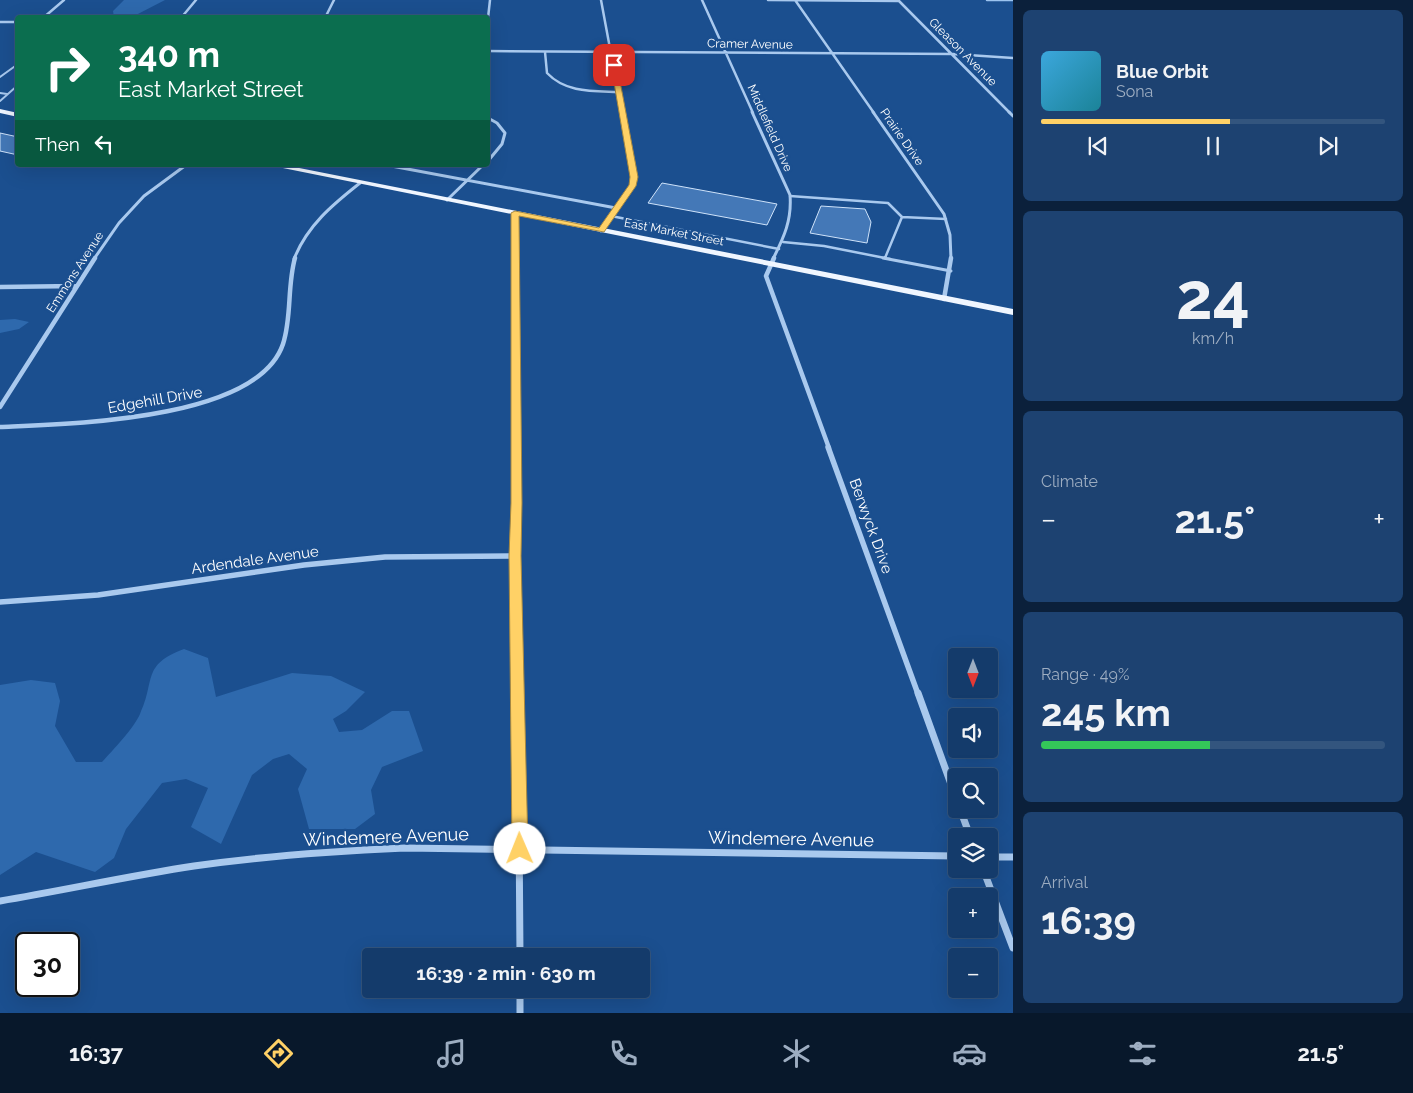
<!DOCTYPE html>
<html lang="en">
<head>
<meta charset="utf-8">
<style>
  :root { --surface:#143b6b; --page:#1d4271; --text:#f1f3f6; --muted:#9dadc1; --line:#33557e; --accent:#ffd166 }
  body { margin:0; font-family:Raleway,sans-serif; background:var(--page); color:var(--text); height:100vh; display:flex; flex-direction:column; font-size:19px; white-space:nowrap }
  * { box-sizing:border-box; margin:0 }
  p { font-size:16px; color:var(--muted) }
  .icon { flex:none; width:28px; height:28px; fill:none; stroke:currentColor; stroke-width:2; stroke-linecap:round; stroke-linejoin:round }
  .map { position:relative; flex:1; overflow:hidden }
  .drawer { display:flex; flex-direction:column; gap:10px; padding:10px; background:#0b203b; width:400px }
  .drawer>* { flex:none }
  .top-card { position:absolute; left:15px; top:15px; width:475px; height:152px; border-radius:5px; box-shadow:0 5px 20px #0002,0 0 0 1px var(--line); background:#0b6e4f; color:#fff; overflow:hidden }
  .needle { width:32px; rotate:180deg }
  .tools { position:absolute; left:948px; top:648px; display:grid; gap:10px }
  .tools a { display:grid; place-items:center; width:50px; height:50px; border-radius:5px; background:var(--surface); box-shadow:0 5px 20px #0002,0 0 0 1px var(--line); font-size:25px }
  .speed { position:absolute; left:15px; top:932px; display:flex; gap:10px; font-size:25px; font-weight:700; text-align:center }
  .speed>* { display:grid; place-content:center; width:65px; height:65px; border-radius:50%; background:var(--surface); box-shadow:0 5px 20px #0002,0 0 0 1px var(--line); line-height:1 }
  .speed .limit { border:2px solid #111; border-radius:8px; background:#fff; color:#111 }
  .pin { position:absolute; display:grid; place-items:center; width:42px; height:42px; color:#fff; margin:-21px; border-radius:10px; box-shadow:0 2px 8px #0006 }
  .me { position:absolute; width:55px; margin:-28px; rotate:359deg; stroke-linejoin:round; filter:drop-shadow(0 0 4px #0008) }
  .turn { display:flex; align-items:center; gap:18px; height:105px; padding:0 20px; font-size:22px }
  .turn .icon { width:65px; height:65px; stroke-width:2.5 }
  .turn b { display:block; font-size:35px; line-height:42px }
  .then { display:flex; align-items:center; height:48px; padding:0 20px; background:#0003; gap:10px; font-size:19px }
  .big { font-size:38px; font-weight:700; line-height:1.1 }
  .drawer .tile { flex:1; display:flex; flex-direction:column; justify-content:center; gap:8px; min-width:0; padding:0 18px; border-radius:8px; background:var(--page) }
  .drawer .dial { align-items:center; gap:0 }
  .dial b { font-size:65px; line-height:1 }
  .song { display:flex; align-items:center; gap:15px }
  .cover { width:60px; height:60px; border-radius:8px; background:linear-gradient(135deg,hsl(200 70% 55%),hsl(190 70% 35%)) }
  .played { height:5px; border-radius:2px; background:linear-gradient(90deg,var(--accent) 55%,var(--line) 55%) }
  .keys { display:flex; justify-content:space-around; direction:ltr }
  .heat { display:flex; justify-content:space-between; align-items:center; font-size:28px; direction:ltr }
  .charge { height:8px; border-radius:4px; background:linear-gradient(90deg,#34c759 49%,var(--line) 0) }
  .trip { position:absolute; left:362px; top:948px; width:288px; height:50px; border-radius:5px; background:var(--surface); box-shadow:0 5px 20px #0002,0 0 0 1px var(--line); font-weight:700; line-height:50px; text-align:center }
  .tab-bar { display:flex; height:80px; justify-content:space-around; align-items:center; background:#08182b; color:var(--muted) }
  .tab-bar .icon { width:35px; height:35px }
  .tab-bar .on { color:var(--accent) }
  .tab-bar b { font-size:22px; color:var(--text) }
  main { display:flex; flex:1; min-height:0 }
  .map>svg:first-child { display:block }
  .green { fill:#2e69ad }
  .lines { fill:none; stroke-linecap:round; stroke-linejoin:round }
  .stream { stroke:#9cc4f0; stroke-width:2.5 }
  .building { fill:#4478b7; stroke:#cfe3fa }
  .lane-far2 { stroke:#a9c9ee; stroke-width:2 }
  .lane-far1 { stroke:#a9c9ee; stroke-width:2.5 }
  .lane { stroke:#a9c9ee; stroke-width:3 }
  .street-far4 { stroke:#a9c9ee; stroke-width:2.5 }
  .street-far3 { stroke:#a9c9ee; stroke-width:3 }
  .street-far2 { stroke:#a9c9ee; stroke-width:4.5 }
  .street-far1 { stroke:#a9c9ee; stroke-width:5.5 }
  .street { stroke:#a9c9ee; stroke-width:7 }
  .primary { fill:#f0f6ff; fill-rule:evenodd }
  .route { fill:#ffd166; stroke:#a68842 }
  .labels { text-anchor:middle; stroke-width:5; stroke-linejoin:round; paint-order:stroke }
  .far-street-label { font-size:12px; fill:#fff; stroke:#1b4f8f }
  .street-label { font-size:15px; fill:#fff; stroke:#1b4f8f }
  .near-street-label { font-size:18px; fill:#fff; stroke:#1b4f8f }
</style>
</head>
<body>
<main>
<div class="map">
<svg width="1013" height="1013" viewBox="0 0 1013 1013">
  <rect width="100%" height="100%" fill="#1b4f8f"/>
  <!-- green -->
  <path class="green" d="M124 0H165L134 16 114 17 113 11Z
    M15 319 29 322 19 329 0 333V320Z
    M184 649 208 658 216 697 292 673 331 676 365 692 346 711 333 719 339 732 362 730 392 711H409L423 751 382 767 371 790 375 814 355 829H309L298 789 307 769 289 754 273 759 252 775 221 844 191 827 208 788 186 779 162 783 126 829 114 858 95 872 36 852 0 875V685L31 680 55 683 60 701 55 726 76 762H102C113 750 134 728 140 714 156 680 141 665 184 649Z"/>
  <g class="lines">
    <!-- stream -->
    <path class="stream" d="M987 0H1013"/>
  </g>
  <!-- building -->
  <path class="building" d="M0 133 18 137V155L0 151Z
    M662 183 777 204 767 225 648 203Z
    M821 206 865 209 871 222 867 243 810 233Z"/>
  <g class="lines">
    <!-- lane-far2 -->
    <path class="lane-far2" d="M0 77 18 64
      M0 93 7 94
      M0 101 18 85
      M15 113 18 110"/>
    <!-- lane-far1 -->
    <path class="lane-far1" d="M14 114 16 112
      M790 196 888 203 902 217
      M611 216 779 249
      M783 242 824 246 890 259
      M885 258 902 217 946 219"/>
    <!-- lane -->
    <path class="lane" d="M883 258 951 271"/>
    <!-- street-far4 -->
    <path class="street-far4" d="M601 0 622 113
      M702 0 753 113
      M768 0 899 1 1010 113
      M795 0 874 113
      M43 18 64 0
      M181 18 196 0
      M325 18 334 0
      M488 18 490 0
      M0 22H18
      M488 51 953 54 1013 58
      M545 52 547 73C566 93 593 91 618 92"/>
    <!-- street-far3 -->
    <path class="street-far3" d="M752 112 790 195C792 220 784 237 773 259
      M873 112 944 214 950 235 951 259
      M1009 112 1013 116
      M488 118 497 123 505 133 502 144 488 161
      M386 165 616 208
      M447 200 483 165
      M515 213V259
      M601 231 633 186 634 177 622 112
      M94 259 119 223 144 196 186 165
      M294 259C307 226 332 205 360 183"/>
    <!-- street-far2 -->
    <path class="street-far2" d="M515 258 517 448
      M774 258 766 276 829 448
      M0 287 76 286
      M944 299 951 258
      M0 407 95 258
      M0 427C68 424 257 421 283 344 292 317 287 286 295 258"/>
    <!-- street-far1 -->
    <path class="street-far1" d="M517 447 515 556 518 694
      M828 447 918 694
      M0 602 98 595 304 565 385 557 515 556"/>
    <!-- street -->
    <path class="street" d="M518 693 520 956
      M918 693 956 798
      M960 809 970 836
      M989 857H1013
      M983 869 1013 948
      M0 901C65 890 129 876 194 866 264 856 334 851 405 848L956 856
      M520 989V1013"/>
    <!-- primary -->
    <path class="primary" d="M0 109 18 113V117L0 113Z
      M268 165H284L1013 309V315Z"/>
  </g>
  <!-- route -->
  <path class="route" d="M614 64 617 65 638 177 636 186 604 232 519 216 522 503 521 556 528 849 525 855 520 857 514 855 512 849 509 556 511 503V213L515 211 599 228 629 185 630 177 611 65Z"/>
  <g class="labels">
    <!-- far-street labels -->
    <g class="far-street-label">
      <text transform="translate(750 44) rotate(1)" y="4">Cramer Avenue</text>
      <text transform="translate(963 52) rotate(45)" y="4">Gleason Avenue</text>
      <text transform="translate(770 128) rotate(66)" y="4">Middlefield Drive</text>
      <text transform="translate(902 137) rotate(55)" y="4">Prairie Drive</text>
      <text transform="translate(674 232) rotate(11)" y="4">East Market Street</text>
      <text transform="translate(75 272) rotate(-57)" y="4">Emmons Avenue</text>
    </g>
    <!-- street labels -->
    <g class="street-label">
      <text transform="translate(155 400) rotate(-10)" y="5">Edgehill Drive</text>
      <text transform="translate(871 526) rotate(70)" y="5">Berwyck Drive</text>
      <text transform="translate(255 560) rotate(-8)" y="5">Ardendale Avenue</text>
    </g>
    <!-- near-street labels -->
    <g class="near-street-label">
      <text transform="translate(386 837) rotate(-2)" y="6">Windemere Avenue</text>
      <text transform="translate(791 839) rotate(1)" y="6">Windemere Avenue</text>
    </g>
  </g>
</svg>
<div class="tools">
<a><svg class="needle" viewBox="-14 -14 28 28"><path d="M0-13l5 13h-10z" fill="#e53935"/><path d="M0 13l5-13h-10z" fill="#9dadc1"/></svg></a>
<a><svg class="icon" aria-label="sound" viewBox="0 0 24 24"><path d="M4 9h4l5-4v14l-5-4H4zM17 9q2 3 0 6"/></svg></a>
<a><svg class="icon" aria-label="search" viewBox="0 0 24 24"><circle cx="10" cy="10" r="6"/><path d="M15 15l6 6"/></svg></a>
<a><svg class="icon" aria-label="layers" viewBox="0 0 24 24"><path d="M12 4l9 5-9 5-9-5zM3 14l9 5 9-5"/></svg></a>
<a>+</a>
<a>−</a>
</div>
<div class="speed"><div class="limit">30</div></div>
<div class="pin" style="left:614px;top:65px;background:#d93025"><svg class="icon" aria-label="arrive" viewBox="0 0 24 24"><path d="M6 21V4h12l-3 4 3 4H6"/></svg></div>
<svg class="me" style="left:520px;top:849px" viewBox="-20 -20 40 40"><circle r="19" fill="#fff"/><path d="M0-13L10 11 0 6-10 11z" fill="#ffd166"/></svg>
<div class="trip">16:39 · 2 min · 630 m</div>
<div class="top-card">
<div class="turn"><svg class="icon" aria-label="right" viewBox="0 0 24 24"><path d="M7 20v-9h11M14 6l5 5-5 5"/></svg><div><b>340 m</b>East Market Street</div></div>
<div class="then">Then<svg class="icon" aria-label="left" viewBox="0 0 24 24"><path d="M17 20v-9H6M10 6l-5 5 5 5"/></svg></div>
</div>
</div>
<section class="drawer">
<div class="tile">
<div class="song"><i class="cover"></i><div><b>Blue Orbit</b><p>Sona</p></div></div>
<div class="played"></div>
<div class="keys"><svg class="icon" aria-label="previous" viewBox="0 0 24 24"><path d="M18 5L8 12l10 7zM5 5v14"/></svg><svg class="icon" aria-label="pause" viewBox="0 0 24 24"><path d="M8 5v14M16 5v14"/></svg><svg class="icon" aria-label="next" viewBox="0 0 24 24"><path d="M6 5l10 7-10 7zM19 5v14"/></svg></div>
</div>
<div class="tile dial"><b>24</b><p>km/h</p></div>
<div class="tile"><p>Climate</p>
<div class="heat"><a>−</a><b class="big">21.5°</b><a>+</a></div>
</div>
<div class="tile"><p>Range · 49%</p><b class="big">245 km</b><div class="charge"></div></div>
<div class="tile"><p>Arrival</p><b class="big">16:39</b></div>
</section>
</main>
<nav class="tab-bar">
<b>16:37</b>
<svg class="icon on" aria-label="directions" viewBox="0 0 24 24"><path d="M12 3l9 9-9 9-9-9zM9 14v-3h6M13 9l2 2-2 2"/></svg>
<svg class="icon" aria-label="music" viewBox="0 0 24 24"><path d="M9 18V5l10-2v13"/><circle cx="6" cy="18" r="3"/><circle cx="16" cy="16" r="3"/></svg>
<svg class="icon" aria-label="phone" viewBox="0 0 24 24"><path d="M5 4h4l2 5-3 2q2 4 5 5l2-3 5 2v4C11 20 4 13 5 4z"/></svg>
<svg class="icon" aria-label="climate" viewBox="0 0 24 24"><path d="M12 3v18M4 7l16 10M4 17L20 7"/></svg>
<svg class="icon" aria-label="car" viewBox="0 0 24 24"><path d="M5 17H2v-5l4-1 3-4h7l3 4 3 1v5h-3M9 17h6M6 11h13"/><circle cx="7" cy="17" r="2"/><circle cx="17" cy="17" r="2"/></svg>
<svg class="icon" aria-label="filters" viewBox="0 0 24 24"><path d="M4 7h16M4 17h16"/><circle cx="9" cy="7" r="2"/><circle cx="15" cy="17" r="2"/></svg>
<b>21.5°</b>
</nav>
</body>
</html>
